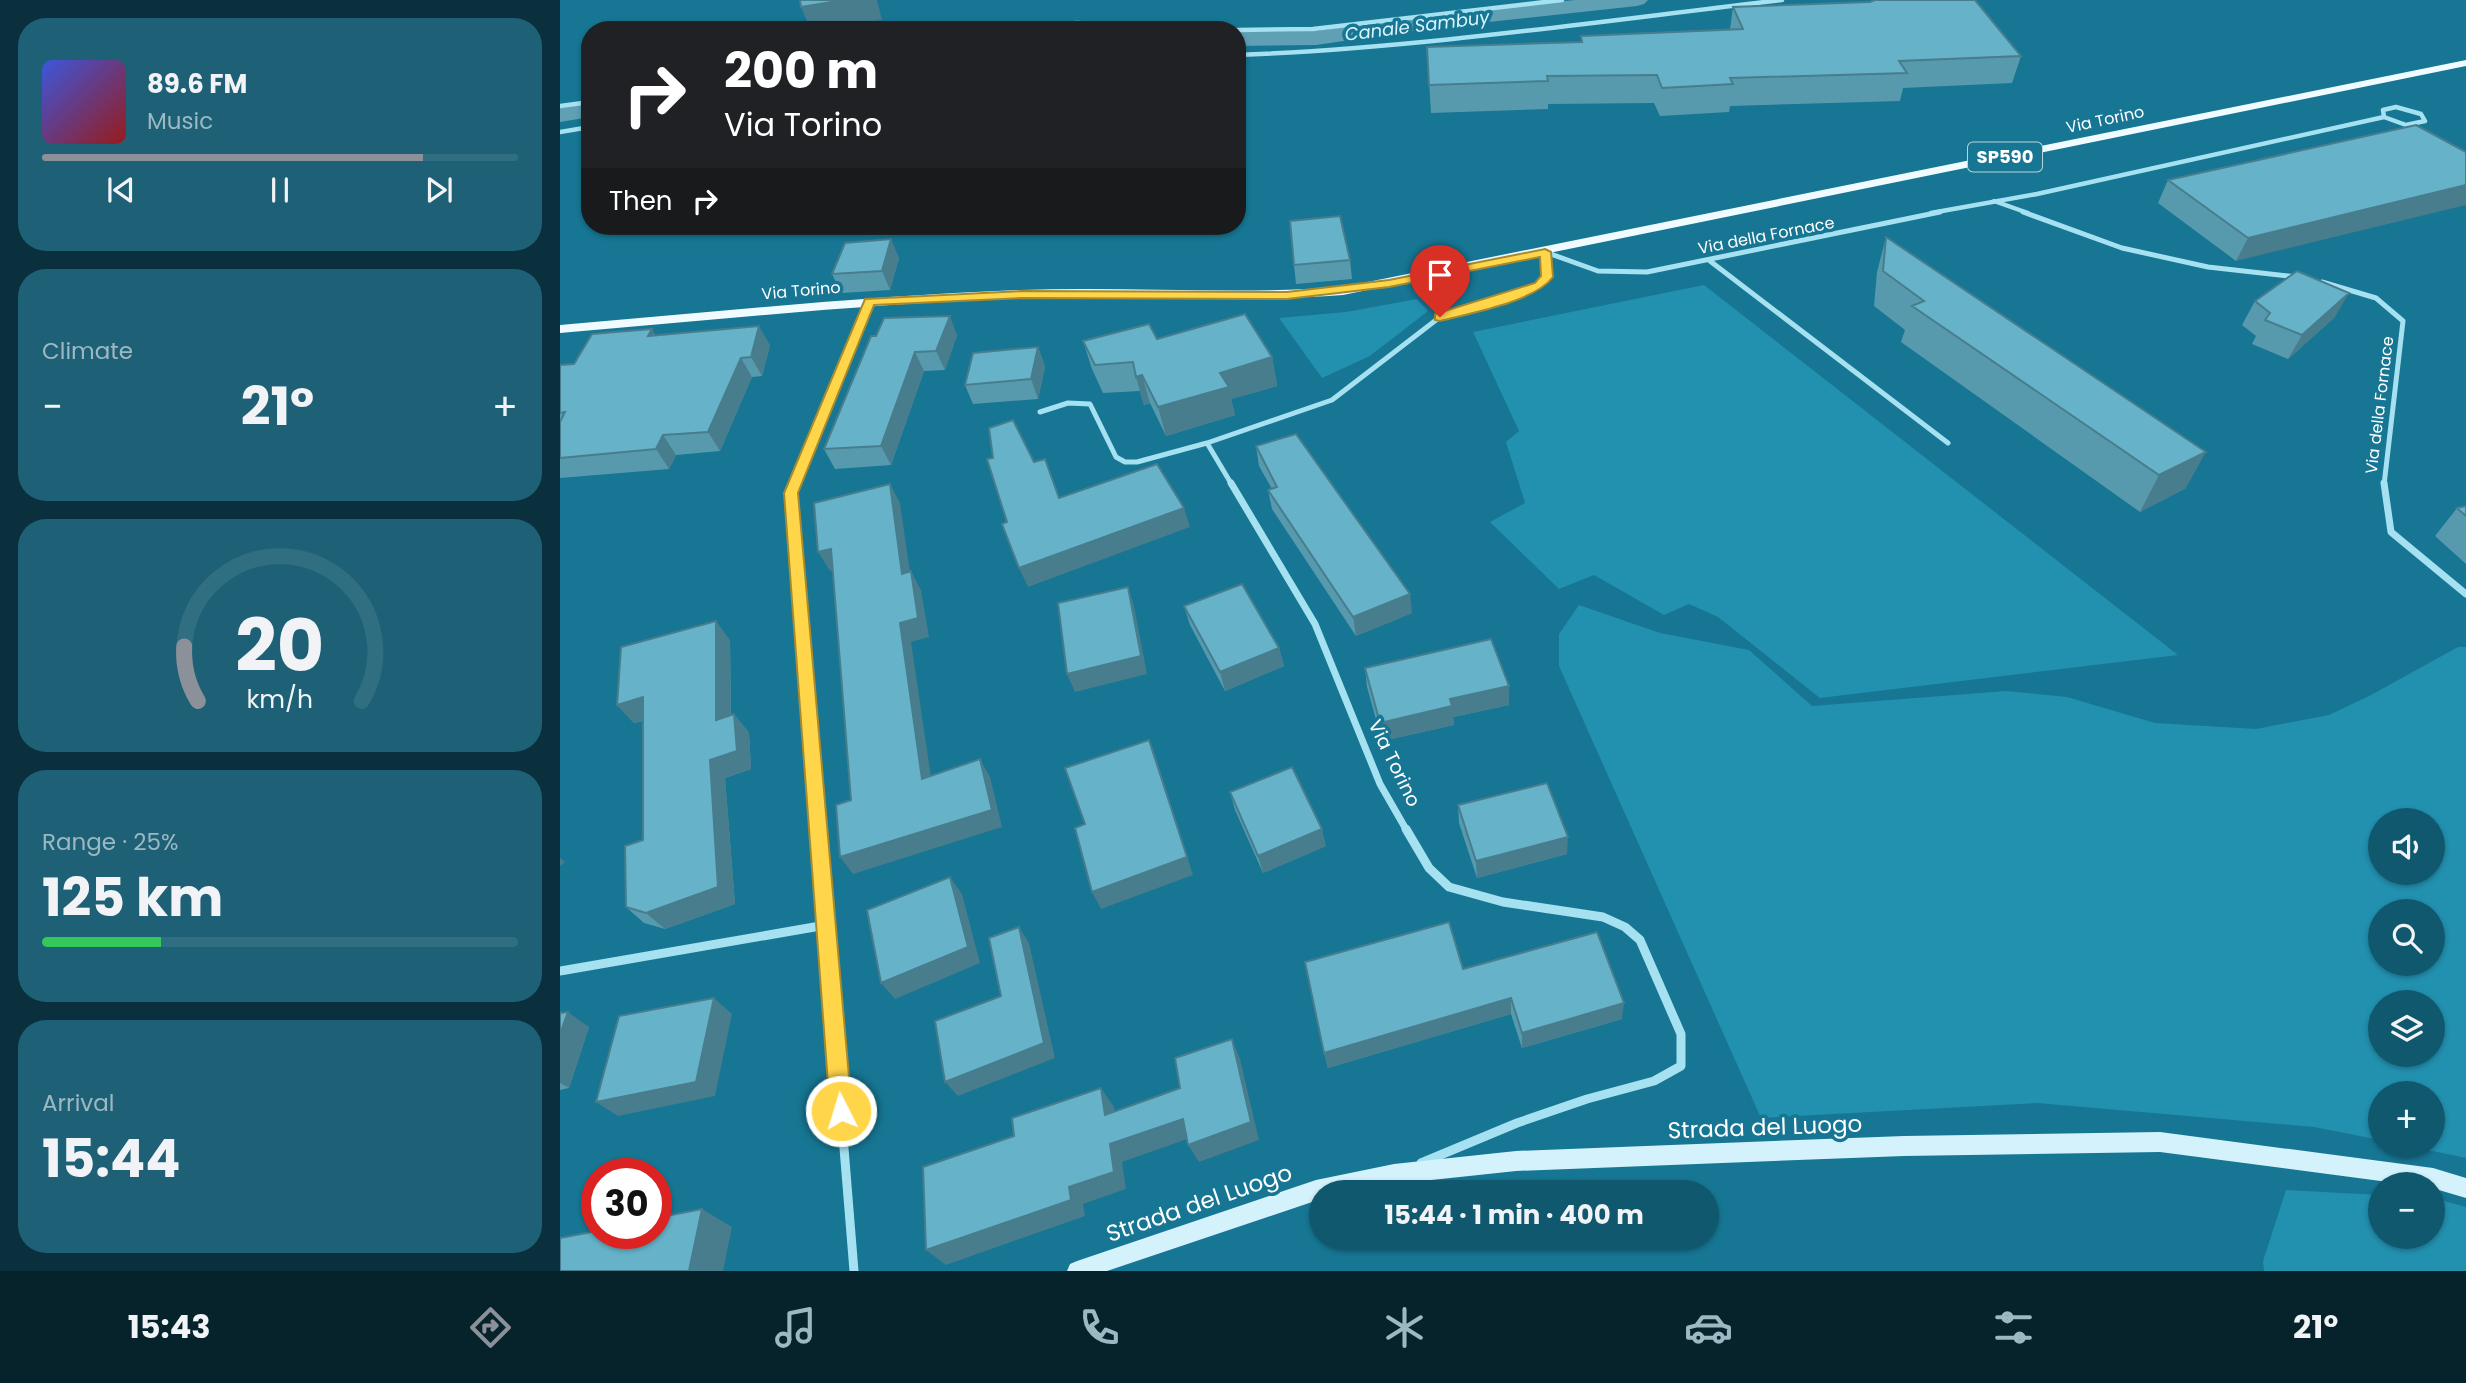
<!DOCTYPE html>
<html lang="en">
<head>
<meta charset="utf-8">
<style>
  :root { --surface:#10586e; --page:#1e6176; --text:#f1f3f6; --muted:#9cb8c2; --line:#306e81; --accent:#8c9099 }
  body { margin:0; font-family:Poppins,sans-serif; background:var(--page); color:var(--text); height:100vh; display:flex; flex-direction:column; font-size:26px; white-space:nowrap }
  * { box-sizing:border-box; margin:0 }
  p { font-size:23px; color:var(--muted) }
  .icon { flex:none; width:38px; height:38px; fill:none; stroke:currentColor; stroke-width:2; stroke-linecap:round; stroke-linejoin:round }
  .map { position:relative; flex:1; overflow:hidden }
  .sheet { display:flex; flex-direction:column; gap:18px; padding:18px; background:#09303c; width:560px }
  .sheet>* { flex:none }
  .top-card { position:absolute; left:21px; top:21px; width:665px; height:214px; border-radius:28px; box-shadow:0 2px 5px #0004; background:#202124; color:#fff; overflow:hidden }
  .fabs { position:absolute; left:1808px; top:808px; display:grid; gap:14px }
  .fabs a { display:grid; place-items:center; width:77px; height:77px; border-radius:50%; background:var(--surface); box-shadow:0 2px 5px #0004; font-size:35px }
  .speed { position:absolute; left:21px; top:1158px; display:flex; gap:14px; font-size:35px; font-weight:700; text-align:center }
  .speed>* { display:grid; place-content:center; width:91px; height:91px; border-radius:50%; background:var(--surface); box-shadow:0 2px 5px #0004; line-height:1 }
  .speed .limit { border:10px solid #d22; background:#fff; color:#111 }
  .pin { position:absolute; display:grid; place-items:center; width:60px; height:60px; color:#fff; margin:-72px -30px; border-radius:50% 50% 50% 0; rotate:-45deg; box-shadow:0 0 7px #0007 }
  .pin .icon { rotate:45deg }
  .me { position:absolute; width:77px; margin:-38px; rotate:355deg; stroke-linejoin:round; filter:drop-shadow(0 0 5px #0008) }
  .turn { display:flex; align-items:center; gap:24px; height:147px; padding:0 28px; font-size:32px }
  .turn .icon { width:91px; height:91px; stroke-width:2.5 }
  .turn b { display:block; font-size:49px; line-height:60px }
  .then { display:flex; align-items:center; height:66px; padding:0 28px; background:#0003; gap:14px; font-size:26px }
  .big { font-size:52px; font-weight:700; line-height:1.1 }
  .sheet .tile { flex:1; display:flex; flex-direction:column; justify-content:center; gap:10px; min-width:0; padding:0 24px; border-radius:28px; background:var(--page) }
  .sheet .dial { align-items:center; gap:0 }
  .dial svg { height:182px; overflow:visible; fill:none; stroke:var(--line); stroke-width:7; stroke-linecap:round; text-anchor:middle }
  .dial text { fill:var(--text); stroke:none }
  .song { display:flex; align-items:center; gap:21px }
  .cover { width:84px; height:84px; border-radius:10px; background:linear-gradient(135deg,hsl(230 70% 55%),hsl(0 70% 35%)) }
  .played { height:7px; border-radius:4px; background:linear-gradient(90deg,var(--accent) 80%,var(--line) 80%) }
  .keys { display:flex; justify-content:space-around; direction:ltr }
  .heat { display:flex; justify-content:space-between; align-items:center; font-size:38px; direction:ltr }
  .charge { height:10px; border-radius:5px; background:linear-gradient(90deg,#34c759 25%,var(--line) 0) }
  .trip { position:absolute; left:749px; top:1180px; width:410px; height:70px; border-radius:35px; background:var(--surface); box-shadow:0 2px 5px #0004; font-weight:700; line-height:70px; text-align:center }
  .tab-bar { display:flex; height:112px; justify-content:space-around; align-items:center; background:#06232c; color:var(--muted) }
  .tab-bar .icon { width:49px; height:49px }
  .tab-bar .on { color:var(--accent) }
  .tab-bar b { font-size:32px; color:var(--text) }
  main { display:flex; flex:1; min-height:0 }
  .map>svg:first-child { display:block }
  .green { fill:#2290af; fill-rule:evenodd }
  .lines { fill:none; stroke-linecap:round; stroke-linejoin:round }
  .canal { fill:#5fa0b4; fill-rule:evenodd }
  .street-far3 { stroke:#a5e1f1; stroke-width:4.5 }
  .street-far2 { stroke:#a5e1f1; stroke-width:5 }
  .street-far1 { stroke:#a5e1f1; stroke-width:7 }
  .street { stroke:#a5e1f1; stroke-width:9 }
  .secondary { fill:#d4f2fb; fill-rule:evenodd }
  .primary { fill:#effbff; fill-rule:evenodd }
  .wall { fill:#589aad }
  .shaded-wall { fill:#477d8d }
  .building { fill:#66b3c9; stroke:#477d8d; stroke-width:2 }
  .route { fill:#ffd54a; stroke:#a68a30; stroke-width:2 }
  .labels { text-anchor:middle; stroke-width:7; stroke-linejoin:round; paint-order:stroke }
  .far-street-label { font-size:16px; fill:#fff; stroke:#167693 }
  .far-water-label { font-size:18px; font-style:italic; fill:#d8f4fc; stroke:#167693 }
  .shield { fill:#167693; stroke:#b9d6df; stroke-width:2 }
  .shield-label { font-size:18px; font-weight:bold; fill:#fff }
  .street-label { font-size:19px; fill:#fff; stroke:#167693 }
  .near-street-label { font-size:23px; fill:#fff; stroke:#167693 }
</style>
</head>
<body>
<main>
<section class="sheet">
<div class="tile">
<div class="song"><i class="cover"></i><div><b>89.6 FM</b><p>Music</p></div></div>
<div class="played"></div>
<div class="keys"><svg class="icon" aria-label="previous" viewBox="0 0 24 24"><path d="M18 5L8 12l10 7zM5 5v14"/></svg><svg class="icon" aria-label="pause" viewBox="0 0 24 24"><path d="M8 5v14M16 5v14"/></svg><svg class="icon" aria-label="next" viewBox="0 0 24 24"><path d="M6 5l10 7-10 7zM19 5v14"/></svg></div>
</div>
<div class="tile"><p>Climate</p>
<div class="heat"><a>−</a><b class="big">21°</b><a>+</a></div>
</div>
<div class="tile dial"><svg viewBox="0 0 100 80">
<path d="M14 69A42 42 0 1 1 86 69"/>
<path d="M14 69A42 42 0 0 1 8 45" stroke="#8c9099"/>
<text x="50" y="56" font-size="32" font-weight="700">20</text>
<text x="50" y="72" font-size="11">km/h</text>
</svg></div>
<div class="tile"><p>Range · 25%</p><b class="big">125 km</b><div class="charge"></div></div>
<div class="tile"><p>Arrival</p><b class="big">15:44</b></div>
</section>
<div class="map">
<svg width="1906" height="1271" viewBox="0 0 1906 1271">
  <rect width="100%" height="100%" fill="#167693"/>
  <!-- green -->
  <path class="green" d="M1144 285 1618 655 1260 698 1158 617 1129 604 1104 615 1034 575 999 589 930 522 965 503 946 442 959 431 913 332Z
    M857 299 868 311 810 356 762 378 719 318 786 312Z
    M1019 605 1100 633 1189 650 1252 706 1446 691 1507 697 1595 723 1696 729 1769 715 1811 695 1898 647H1906V1158L1849 1146H1872V1094H1820V1140L1754 1127 1477 1103 1201 1118 999 666V634ZM1820 821H1872V873H1820ZM1820 912H1872V964H1820ZM1820 1003H1872V1055H1820Z
    M1726 1190 1820 1195V1237H1872L1873 1198 1906 1207V1271H1704L1703 1261Z"/>
  <g class="lines">
    <!-- canal -->
    <path class="canal" d="M1015 0H1088L1084 4 1077 6 873 28 756 45 677 46V32L756 31 873 14Z
      M30 103V117L0 122V108Z"/>
    <!-- street-far3 -->
    <path class="street-far3" d="M443 30 517 23 653 30
      M677 30 753 29 1002 0
      M677 55C859 48 1041 21 1222 0
      M0 106 30 102
      M1836 107 1861 114 1865 121 1846 125 1824 117 1823 110Z
      M0 132 30 127
      M1434 201 1468 213
      M1371 213 1477 194 1824 117"/>
    <!-- street-far2 -->
    <path class="street-far2" d="M1463 212 1562 248 1648 267 1737 277
      M1150 261 1388 443
      M1762 282 1816 298 1843 321 1824 485
      M480 412 508 403 530 404 556 457 565 462H577L647 443
      M234 485 309 302
      M672 485 647 443 772 400 880 317 979 286 987 277 985 252 1038 271 1087 272 1380 212"/>
    <!-- street-far1 -->
    <path class="street-far1" d="M235 483 231 493 258 831
      M671 483 755 624 820 784 847 831
      M1824 483 1831 532 1906 594"/>
    <!-- street -->
    <path class="street" d="M258 829 294 1271
      M846 829 869 868 889 887 943 902 1043 917 1065 927 1080 940 1121 1034V1066L1094 1081 1027 1099 957 1123 861 1163
      M0 971 266 925"/>
    <!-- secondary -->
    <path class="secondary" d="M1600 1132 1873 1168 1906 1178V1198L1872 1188V1185H1851L1600 1152 1344 1156 956 1171 834 1184 795 1192H761V1199L547 1271H507L510 1264 517 1261 756 1180 834 1164 956 1151 1344 1136Z"/>
    <!-- primary -->
    <path class="primary" d="M1906 60V66L783 295C675 303 568 294 460 298 306 304 153 320 0 333V325C153 312 306 296 460 290 568 286 675 295 783 287Z"/>
  </g>
  <!-- wall -->
  <path class="wall" d="M1310 2 1461 56 1452 83 1343 88 1340 101 1170 106 1169 112 1100 116 1094 103 988 104V109L871 113 867 47 1021 42V36L1170 29 1173 7Z
    M1856 125 1676 261 1598 203 1608 180Z
    M1326 237 1626 488 1580 512 1341 342 1345 330 1314 306 1317 272Z
    M339 258 330 290 281 293 272 274Z
    M790 260 792 279 736 284 734 265Z
    M1695 301 1775 317 1728 359 1692 344 1696 336 1682 325Z
    M96 335 210 345 202 376 192 377 160 451 116 455 109 469 0 478V365L14 364Z
    M397 335 385 370 364 371 331 465 275 469 264 449 316 336Z
    M597 339 712 357 717 386 671 399 675 415 606 436 590 403 584 405 580 391 543 393 532 369 523 341Z
    M478 347 485 367 478 399 413 404 405 385Z
    M696 446 852 613 796 636 712 509 708 490 712 489 699 466Z
    M1906 506V564L1875 536 1897 508Z
    M624 606 719 648 724 666 665 691 630 625Z
    M170 640 171 716 174 714 189 733 191 769 165 778 175 904 105 929 84 923 66 907 83 840V721L74 723 57 705Z
    M805 668 949 705 893 717 894 725 822 741 807 687Z
    M670 792 766 846 703 873 675 810Z
    M898 805 1007 854 917 878 899 823Z
    M903 969 1062 1019 962 1048 951 1014 768 1068 764 1053Z
    M0 1013 29 1027 9 1088 0 1090Z"/>
  <!-- shaded-wall -->
  <path class="shaded-wall" d="M284 0H317L322 20 261 30H251L241 7Z
    M1906 185V205L1676 261 1688 238Z
    M331 239 339 258 330 290 322 271Z
    M1789 293 1775 317 1728 359 1742 335Z
    M390 316 397 335 385 370 376 351Z
    M199 326 210 345 202 376 191 357Z
    M92 329 104 348 88 336Z
    M478 347 485 367 478 399 471 379Z
    M355 352 364 371 331 465 321 446Z
    M712 357 717 386 671 399 675 415 606 436 598 407 660 373Z
    M181 358 192 377 160 451 148 432Z
    M582 375 590 403 584 405 576 377Z
    M103 435 116 455 109 469 96 449Z
    M1646 452 1626 488 1580 512 1599 475Z
    M330 484 340 503 353 593 342 574Z
    M624 508 630 527 468 587 459 568Z
    M271 549 282 568 270 571 258 552Z
    M351 571 361 590 369 637 351 642 374 797 362 779 340 623Z
    M568 587 574 606 587 674 515 692 507 674Z
    M850 594 852 613 796 636 793 617Z
    M156 621 170 640 171 738 156 720Z
    M719 648 724 666 665 691 660 672Z
    M949 686V705L893 717 894 725 822 741 820 723 890 699Z
    M83 697 99 716 74 723 57 705Z
    M174 714 189 733 191 769 165 778 175 904 105 929 86 913 150 760Z
    M589 740 596 758 633 875 541 909 532 892Z
    M420 759 430 777 442 827 293 874 280 857Z
    M762 829 766 846 703 873 698 856Z
    M1008 837 1007 854 917 878 916 861Z
    M0 858 5 862 0 866Z
    M390 877 402 894 420 963 335 999 321 983Z
    M459 927 469 943 495 1058 398 1096 385 1082 484 1043Z
    M154 998 172 1014 155 1096 58 1116 36 1102Z
    M951 998V1014L768 1068 764 1053Z
    M1064 1003 1062 1019 962 1048V1033Z
    M8 1012 29 1027 9 1088 0 1083V1034Z
    M672 1039 680 1059 699 1140 639 1162 628 1145Z
    M541 1088 554 1107 558 1133 545 1115Z
    M623 1119 633 1137 562 1162 566 1189 523 1204 525 1216 386 1265 366 1250 509 1187 550 1144Z
    M142 1209 172 1227 163 1271H129Z"/>
  <!-- building -->
  <path class="building" d="M240 0H284L241 7Z
    M1315 0H1415L1461 56 1339 61 1347 73 1170 78 1173 84 1102 88 1097 75 987 76 988 81 869 85 867 47 1022 42 1021 36 1183 29 1173 7 1310 2Z
    M1856 125 1906 152V185L1688 238 1608 180Z
    M780 216 790 260 734 265 730 221Z
    M1326 237 1646 452 1599 475 1352 306 1364 301 1323 271Z
    M331 239 322 271 272 274 285 243Z
    M1737 271 1789 293 1742 335 1705 320 1710 313 1695 301Z
    M685 314 712 357 660 373 669 387 598 407 582 375 576 377 573 362 535 365 523 341 589 324 597 339Z
    M390 316 376 351 355 352 321 446 264 449 311 336H316L324 318Z
    M199 326 191 357 181 358 148 432 103 435 96 449 0 458V422L5 412 0 413V365L14 364 32 334 92 329 88 336Z
    M478 347 471 379 405 385 413 353Z
    M453 420 474 462 485 459 499 498 597 464 624 508 459 568 442 524 447 522 427 459 433 458 429 428Z
    M736 434 850 594 793 617 708 490 717 487 696 446Z
    M330 484 342 574 351 571 358 618 340 623 362 779 420 759 432 810 280 857 276 805 291 800 271 549 258 552 254 503Z
    M1906 506V516L1897 508Z
    M682 584 719 648 660 672 624 606Z
    M568 587 581 656 507 674 498 603Z
    M156 621V720L174 714 177 751 150 760 158 887 86 913 66 907 65 846 83 840V697L57 705 61 647Z
    M931 639 949 686 890 699 892 706 820 723 805 668Z
    M589 740 627 857 532 892 515 828 525 824 505 768Z
    M732 767 762 829 698 856 670 792Z
    M987 783 1008 837 916 861 898 805Z
    M390 877 408 947 321 983 307 910Z
    M889 922 903 969 1037 932 1064 1003 962 1033 951 998 764 1053 745 962Z
    M459 927 484 1043 385 1082 375 1021 441 996 429 938Z
    M154 998 136 1082 36 1102 59 1016Z
    M8 1012 0 1034V1013Z
    M672 1039 691 1122 628 1145 623 1119 550 1144 554 1172 509 1187 511 1200 366 1250 363 1167 454 1136 452 1118 541 1088 545 1115 620 1088 615 1058Z
    M142 1209 129 1271H0V1238L37 1231V1234H96V1218Z"/>
  <!-- route -->
  <path class="route" d="M985 249 991 252 993 277C974 302 911 313 880 321L875 320V314L975 283 981 276 980 257 829 287 727 299 462 298 314 305 238 493 292 1111 288 1119 281 1122 273 1119 270 1111 224 493 305 299 462 291 727 292 829 280Z"/>
  <g class="labels">
    <!-- far-street labels -->
    <g class="far-street-label">
      <text transform="translate(1545 119) rotate(-12)" y="6">Via Torino</text>
      <text transform="translate(1206 235) rotate(-11)" y="6">Via della Fornace</text>
      <text transform="translate(241 290) rotate(-5)" y="6">Via Torino</text>
      <text transform="translate(1819 405) rotate(-83)" y="6">Via della Fornace</text>
    </g>
    <!-- far-water labels -->
    <g class="far-water-label">
      <text transform="translate(857 26) rotate(-7)" y="6">Canale Sambuy</text>
    </g>
    <!-- shield labels -->
    <rect class="shield" x="1408" y="142.5" width="74" height="29" rx="5"/>
    <g class="shield-label">
      <text x="1445" y="163">SP590</text>
    </g>
    <!-- street labels -->
    <g class="street-label">
      <text transform="translate(835 763) rotate(64)" y="7">Via Torino</text>
    </g>
    <!-- near-street labels -->
    <g class="near-street-label">
      <text transform="translate(1205 1127) rotate(-2)" y="8">Strada del Luogo</text>
      <text transform="translate(639 1203) rotate(-19)" y="8">Strada del Luogo</text>
    </g>
  </g>
</svg>
<div class="fabs">
<a><svg class="icon" aria-label="sound" viewBox="0 0 24 24"><path d="M4 9h4l5-4v14l-5-4H4zM17 9q2 3 0 6"/></svg></a>
<a><svg class="icon" aria-label="search" viewBox="0 0 24 24"><circle cx="10" cy="10" r="6"/><path d="M15 15l6 6"/></svg></a>
<a><svg class="icon" aria-label="layers" viewBox="0 0 24 24"><path d="M12 4l9 5-9 5-9-5zM3 14l9 5 9-5"/></svg></a>
<a>+</a>
<a>−</a>
</div>
<div class="speed"><div class="limit">30</div></div>
<div class="pin" style="left:880px;top:317px;background:#d93025"><svg class="icon" aria-label="arrive" viewBox="0 0 24 24"><path d="M6 21V4h12l-3 4 3 4H6"/></svg></div>
<svg class="me" style="left:281px;top:1111px" viewBox="-20 -20 40 40"><circle r="17" fill="#ffd54a" stroke="#fff" stroke-width="3"/><path d="M0-11L8 9 0 5-8 9z" fill="#fff"/></svg>
<div class="trip">15:44 · 1 min · 400 m</div>
<div class="top-card">
<div class="turn"><svg class="icon" aria-label="right" viewBox="0 0 24 24"><path d="M7 20v-9h11M14 6l5 5-5 5"/></svg><div><b>200 m</b>Via Torino</div></div>
<div class="then">Then<svg class="icon" aria-label="right" viewBox="0 0 24 24"><path d="M7 20v-9h11M14 6l5 5-5 5"/></svg></div>
</div>
</div>
</main>
<nav class="tab-bar">
<b>15:43</b>
<svg class="icon on" aria-label="directions" viewBox="0 0 24 24"><path d="M12 3l9 9-9 9-9-9zM9 14v-3h6M13 9l2 2-2 2"/></svg>
<svg class="icon" aria-label="music" viewBox="0 0 24 24"><path d="M9 18V5l10-2v13"/><circle cx="6" cy="18" r="3"/><circle cx="16" cy="16" r="3"/></svg>
<svg class="icon" aria-label="phone" viewBox="0 0 24 24"><path d="M5 4h4l2 5-3 2q2 4 5 5l2-3 5 2v4C11 20 4 13 5 4z"/></svg>
<svg class="icon" aria-label="climate" viewBox="0 0 24 24"><path d="M12 3v18M4 7l16 10M4 17L20 7"/></svg>
<svg class="icon" aria-label="car" viewBox="0 0 24 24"><path d="M5 17H2v-5l4-1 3-4h7l3 4 3 1v5h-3M9 17h6M6 11h13"/><circle cx="7" cy="17" r="2"/><circle cx="17" cy="17" r="2"/></svg>
<svg class="icon" aria-label="filters" viewBox="0 0 24 24"><path d="M4 7h16M4 17h16"/><circle cx="9" cy="7" r="2"/><circle cx="15" cy="17" r="2"/></svg>
<b>21°</b>
</nav>
</body>
</html>
